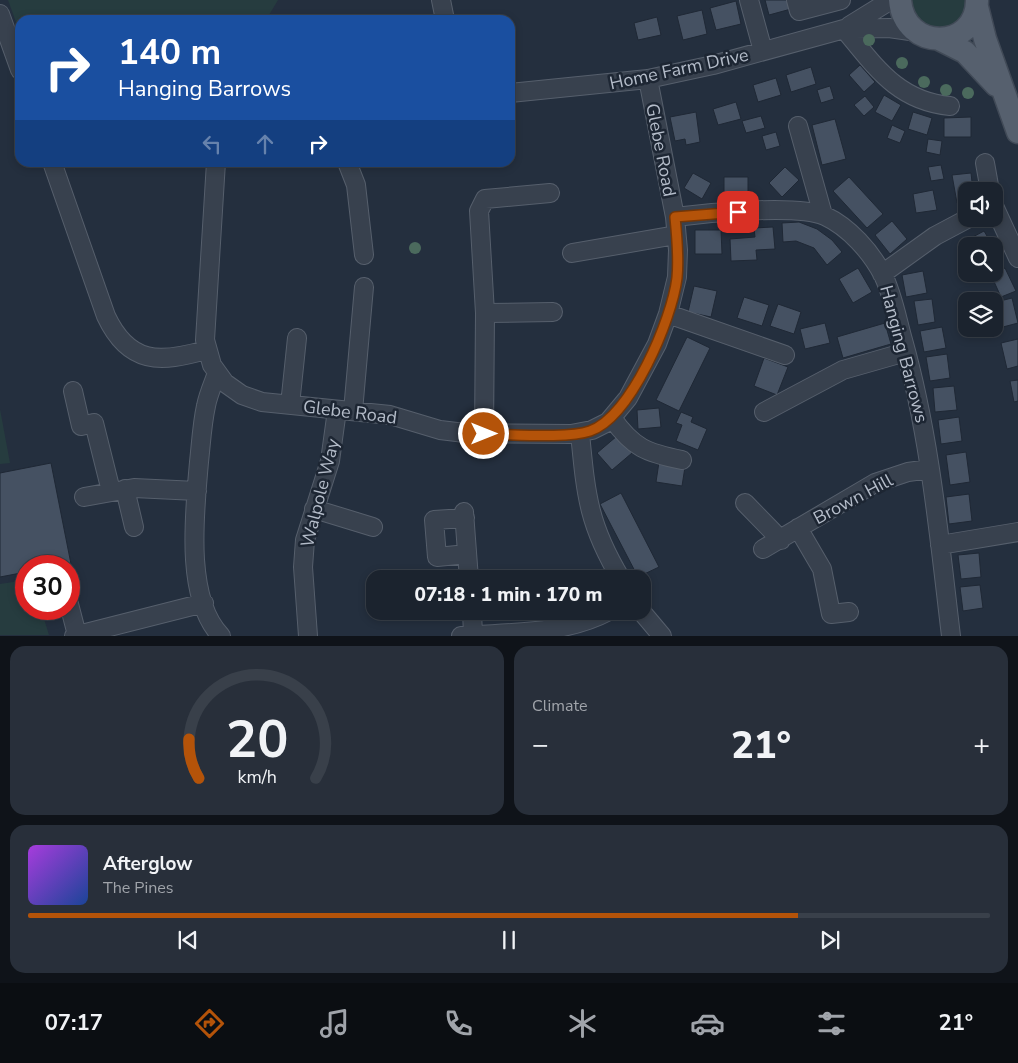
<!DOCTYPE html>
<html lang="en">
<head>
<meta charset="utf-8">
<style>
  :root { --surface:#1b232e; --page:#282f3a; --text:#f1f3f6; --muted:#a0a4aa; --line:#39404a; --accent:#b45309 }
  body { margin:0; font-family:"Nunito Sans",sans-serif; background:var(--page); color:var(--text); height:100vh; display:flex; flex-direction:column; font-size:19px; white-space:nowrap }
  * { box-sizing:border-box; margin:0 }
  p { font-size:16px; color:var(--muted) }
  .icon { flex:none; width:28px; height:28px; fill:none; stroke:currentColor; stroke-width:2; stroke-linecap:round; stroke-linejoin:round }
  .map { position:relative; height:636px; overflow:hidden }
  .side { display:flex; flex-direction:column; gap:10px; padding:10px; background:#0f1319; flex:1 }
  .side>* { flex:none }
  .hud { position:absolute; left:15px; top:15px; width:500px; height:152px; border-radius:15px; box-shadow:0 2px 8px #0003,0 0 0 1px var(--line); background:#1a4fa0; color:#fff; overflow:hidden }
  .buttons { position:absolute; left:958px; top:182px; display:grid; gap:10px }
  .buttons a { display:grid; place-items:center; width:45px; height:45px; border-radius:10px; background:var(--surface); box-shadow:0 2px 8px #0003,0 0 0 1px var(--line); font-size:25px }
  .speed { position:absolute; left:15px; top:555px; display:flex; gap:10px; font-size:25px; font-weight:700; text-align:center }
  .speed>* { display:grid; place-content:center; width:65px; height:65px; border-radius:50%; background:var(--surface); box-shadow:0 2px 8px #0003,0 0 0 1px var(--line); line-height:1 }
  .speed .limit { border:8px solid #d22; background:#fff; color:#111 }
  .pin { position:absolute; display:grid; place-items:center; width:42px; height:42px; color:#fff; margin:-21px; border-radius:10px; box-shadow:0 2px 8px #0006 }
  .me { position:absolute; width:55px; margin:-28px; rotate:90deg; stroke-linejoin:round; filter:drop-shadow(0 0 4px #0008) }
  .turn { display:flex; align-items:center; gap:18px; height:105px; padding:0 20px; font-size:22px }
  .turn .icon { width:65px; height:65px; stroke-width:2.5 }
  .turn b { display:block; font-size:35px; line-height:42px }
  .lanes { display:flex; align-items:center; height:48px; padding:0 20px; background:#0003; justify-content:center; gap:25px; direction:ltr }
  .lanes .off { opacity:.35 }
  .big { font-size:38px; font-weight:800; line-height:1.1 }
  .side .tile { flex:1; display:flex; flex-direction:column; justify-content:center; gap:8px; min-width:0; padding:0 18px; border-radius:15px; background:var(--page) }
  .side .dial { align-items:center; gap:0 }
  .dial svg { height:130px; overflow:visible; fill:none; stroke:var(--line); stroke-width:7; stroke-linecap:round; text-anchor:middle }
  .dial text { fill:var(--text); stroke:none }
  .song { display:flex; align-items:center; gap:15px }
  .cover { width:60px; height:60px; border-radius:8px; background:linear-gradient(135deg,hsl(280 70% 55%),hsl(220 70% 35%)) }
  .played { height:5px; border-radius:2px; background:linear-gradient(90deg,var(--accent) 80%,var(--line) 80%) }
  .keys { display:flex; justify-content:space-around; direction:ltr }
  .heat { display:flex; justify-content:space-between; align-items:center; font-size:28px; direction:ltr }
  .side .tiles { flex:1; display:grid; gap:10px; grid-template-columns:1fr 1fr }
  .tile:last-child { grid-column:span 2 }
  .trip { position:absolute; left:366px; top:570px; width:285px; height:50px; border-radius:15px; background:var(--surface); box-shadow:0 2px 8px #0003,0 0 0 1px var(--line); font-weight:800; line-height:50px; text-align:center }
  .menu { display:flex; height:80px; justify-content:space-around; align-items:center; background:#0b0e12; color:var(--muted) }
  .menu .icon { width:35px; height:35px }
  .menu .on { color:var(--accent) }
  .menu b { font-size:22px; color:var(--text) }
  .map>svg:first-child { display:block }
  .green { fill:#263c3f }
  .building { fill:#455162; stroke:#1f2835 }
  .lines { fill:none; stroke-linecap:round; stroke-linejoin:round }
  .minor-casing { stroke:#565f6c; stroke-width:20 }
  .major-casing { stroke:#414a57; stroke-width:25 }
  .minor { stroke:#38414e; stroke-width:18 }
  .major { stroke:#56606e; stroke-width:22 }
  .tree { fill:#4b6a5d }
  .route-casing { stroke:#753606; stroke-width:12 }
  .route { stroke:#b45309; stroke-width:9 }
  .labels { text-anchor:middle; stroke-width:5; stroke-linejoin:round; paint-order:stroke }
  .street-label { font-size:18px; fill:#b4bcc9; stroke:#1d2633 }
</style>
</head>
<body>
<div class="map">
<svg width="1018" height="636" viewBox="0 0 1018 636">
  <rect width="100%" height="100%" fill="#242f3e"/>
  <!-- green -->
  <path class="green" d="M8 0H278L266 20H20V33Z
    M911 0H969L967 10 953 28H929L915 17Z
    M0 409 10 463 0 464Z
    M26 580V609H41L49 635H0V584Z"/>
  <!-- building -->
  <path class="building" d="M765 0H789L791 9 769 15Z
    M736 1 741 24 716 30 710 8Z
    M702 10 707 34 683 40 677 16Z
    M657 17 661 35 638 40 634 23Z
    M860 65 875 82 864 92 849 75Z
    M811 67 816 84 791 92 786 75Z
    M776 78 781 95 758 102 753 85Z
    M830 86 834 99 821 103 817 90Z
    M884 95 901 105 892 121 875 112Z
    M865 96 874 107 864 116 854 105Z
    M736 102 741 119 718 125 713 109Z
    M696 112 700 142 686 145 685 139 675 141 670 117Z
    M913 112 932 118 927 135 908 129Z
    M761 116 765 128 746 133 742 121Z
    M971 117V137H944V118Z
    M835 119 846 159 822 165 812 125Z
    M892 125 905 131 900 143 887 138Z
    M776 132 780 146 766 150 762 136Z
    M928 139 942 141 940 155 926 152Z
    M941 165 944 179 931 181 928 167Z
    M785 167 799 180 782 197 769 183Z
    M693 173 711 183 702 199 684 188Z
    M971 173 973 191H966V202L957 203 952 175Z
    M724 177H748V196H724Z
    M849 177 883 214 867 228 833 191Z
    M933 190 937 210 916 213 913 194Z
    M892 221 907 239 890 254 875 235Z
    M799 222 817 229 832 240 842 252 827 265 814 248 796 241 783 242 782 223Z
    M773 227 775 249 756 250 757 260 731 261 730 239 755 237 754 228Z
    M695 230H721L722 254H695Z
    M984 231 993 246H973L969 239Z
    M858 268 872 292 853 303 839 279Z
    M1005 268 1016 291 1001 297 991 275Z
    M923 271 927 293 906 297 902 275Z
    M694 286 717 291 711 317 688 312Z
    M744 297 769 305 762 326 737 318Z
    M1012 298 1018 323 1003 327 996 302Z
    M932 299 935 322 918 325 914 301Z
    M778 304 801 312 794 334 770 326Z
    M825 323 830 343 805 349 800 329Z
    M885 323 891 344 843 358 837 337Z
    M942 327 946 348 924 352 920 331Z
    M687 337 710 348 679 411 656 400Z
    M1018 339V366L1007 369 1001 343Z
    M947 354 950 378 930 381 926 357Z
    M764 358 788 367 777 395 754 386Z
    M1018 380V401L1014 402 1010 381Z
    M954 386 957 410 935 412 933 388Z
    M659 408 661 427 638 429 637 410Z
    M681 412 693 417 691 422 707 429 698 450 676 441 682 425 676 423Z
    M959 417 962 441 941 444 938 420Z
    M617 436 632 453 612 470 597 453Z
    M966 452 970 482 950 485 946 455Z
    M659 462 685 467 682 486 656 482Z
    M51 463 71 564 58 566H26V572L0 577V473Z
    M621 493 659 567 638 577 600 504Z
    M969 494 972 521 949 524 946 497Z
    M979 553 981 577 961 579 958 555Z
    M980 585 983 608 963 611 960 587Z"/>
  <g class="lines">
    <defs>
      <path id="minor" d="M441 0 445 20
        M749 0 763 51
        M796 0 799 11 841 0
        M0 14 20 70
        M849 26 891 0
        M844 29C875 66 897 101 950 106
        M510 93 648 79 713 65 844 29 889 28 917 32
        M798 126 823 215
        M52 162 106 316C129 365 160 363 206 350
        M216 162 205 340 212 365 225 383 242 395 262 402 390 415 440 430 465 433 571 434 592 430 608 422 628 398 657 344 668 314 677 277 678 250 675 217 648 79
        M347 162 356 185 364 255
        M985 163 990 191
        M994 206 1018 258
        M675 217C706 213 798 204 825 216 849 227 871 252 883 275 893 295 897 319 903 340 930 436 939 536 951 636
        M572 253 676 235
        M882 274 935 236 967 219
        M485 313 553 312
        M668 314 785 355
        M217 373C213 384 208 395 206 406 202 424 201 444 199 462 195 510 184 598 221 636
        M73 391 81 426 94 423 111 491
        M290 405 297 338
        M353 411 364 287
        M764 412 843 370 906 352
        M612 418C633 448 647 453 682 460
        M580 433C586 495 588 524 621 579
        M484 434 485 313 479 211 485 199 550 193
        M125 489 134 527
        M84 497 134 488 197 491
        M745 503 781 540
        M314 509 373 527
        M464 512 469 579
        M465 518 434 520 437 557 467 554
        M798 528 822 569 831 614 849 612
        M940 545 1018 532
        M763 549 875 483 908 472 930 469
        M69 604 77 635
        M472 611 473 635
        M641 611 662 636
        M74 636 204 603
        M308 636 303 567 305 540 330 461 337 410
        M461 636C511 632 564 635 609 611"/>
      <path id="major" d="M900 0C904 52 976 51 977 1
        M977 7 985 39 1018 132
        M939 39 965 52 996 85"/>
    </defs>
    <!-- minor casing -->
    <use href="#minor" class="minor-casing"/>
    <!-- major casing -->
    <use href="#major" class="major-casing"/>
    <!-- minor -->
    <use href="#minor" class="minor"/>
    <!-- major -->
    <use href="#major" class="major"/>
  </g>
  <!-- trees -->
  <g class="tree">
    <circle cx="869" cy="40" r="6"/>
    <circle cx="902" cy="63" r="6"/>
    <circle cx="924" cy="82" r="6"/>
    <circle cx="946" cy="90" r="6"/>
    <circle cx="968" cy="93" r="6"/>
    <circle cx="415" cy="248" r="6"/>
  </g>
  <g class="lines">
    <defs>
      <path id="route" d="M484 434C511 434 567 439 590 431 631 417 672 319 677 278 679 258 677 237 675 217L738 212"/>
    </defs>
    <!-- route casing -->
    <use href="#route" class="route-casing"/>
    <!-- route -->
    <use href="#route" class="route"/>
  </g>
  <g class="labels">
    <!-- street labels -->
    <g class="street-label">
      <text transform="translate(679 69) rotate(-12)" y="6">Home Farm Drive</text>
      <text transform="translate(661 150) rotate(79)" y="6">Glebe Road</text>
      <text transform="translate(904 354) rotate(75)" y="6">Hanging Barrows</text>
      <text transform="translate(350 412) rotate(7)" y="6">Glebe Road</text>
      <text transform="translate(320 493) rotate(-76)" y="6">Walpole Way</text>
      <text transform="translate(853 499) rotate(-28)" y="6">Brown Hill</text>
    </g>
  </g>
</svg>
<div class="buttons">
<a><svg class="icon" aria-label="sound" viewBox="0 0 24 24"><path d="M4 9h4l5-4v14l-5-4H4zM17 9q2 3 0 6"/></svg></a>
<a><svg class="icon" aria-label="search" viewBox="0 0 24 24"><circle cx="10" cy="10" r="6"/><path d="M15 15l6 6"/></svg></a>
<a><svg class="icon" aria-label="layers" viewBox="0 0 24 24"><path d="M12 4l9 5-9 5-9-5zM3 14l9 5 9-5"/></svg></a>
</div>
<div class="speed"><div class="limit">30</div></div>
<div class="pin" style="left:738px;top:212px;background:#d93025"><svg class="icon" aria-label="arrive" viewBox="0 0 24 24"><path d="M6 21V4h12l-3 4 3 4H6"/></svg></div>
<svg class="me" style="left:484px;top:434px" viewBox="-20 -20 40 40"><circle r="17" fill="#b45309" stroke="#fff" stroke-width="3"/><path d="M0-11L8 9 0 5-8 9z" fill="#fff"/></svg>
<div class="trip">07:18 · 1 min · 170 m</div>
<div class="hud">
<div class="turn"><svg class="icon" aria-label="right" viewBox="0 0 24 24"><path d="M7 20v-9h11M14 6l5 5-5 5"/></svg><div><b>140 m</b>Hanging Barrows</div></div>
<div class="lanes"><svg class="icon off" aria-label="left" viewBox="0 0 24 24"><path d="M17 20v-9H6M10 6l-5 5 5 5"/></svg><svg class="icon off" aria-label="ahead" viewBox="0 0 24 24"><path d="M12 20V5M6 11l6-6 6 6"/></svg><svg class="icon" aria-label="right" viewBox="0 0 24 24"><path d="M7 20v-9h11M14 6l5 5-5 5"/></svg></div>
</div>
</div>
<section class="side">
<div class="tiles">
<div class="tile dial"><svg viewBox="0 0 100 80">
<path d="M14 69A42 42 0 1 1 86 69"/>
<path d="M14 69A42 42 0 0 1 8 45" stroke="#b45309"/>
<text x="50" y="56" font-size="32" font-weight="700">20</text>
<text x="50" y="72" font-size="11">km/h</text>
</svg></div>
<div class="tile"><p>Climate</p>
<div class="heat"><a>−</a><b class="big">21°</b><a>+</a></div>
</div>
<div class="tile">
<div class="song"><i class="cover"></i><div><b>Afterglow</b><p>The Pines</p></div></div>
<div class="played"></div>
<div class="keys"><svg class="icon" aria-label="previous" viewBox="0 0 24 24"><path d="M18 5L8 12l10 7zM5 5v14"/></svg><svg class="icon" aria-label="pause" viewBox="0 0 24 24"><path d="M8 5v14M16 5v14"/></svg><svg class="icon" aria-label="next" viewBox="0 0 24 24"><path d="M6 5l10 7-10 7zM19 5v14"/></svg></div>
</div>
</div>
</section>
<nav class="menu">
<b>07:17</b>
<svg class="icon on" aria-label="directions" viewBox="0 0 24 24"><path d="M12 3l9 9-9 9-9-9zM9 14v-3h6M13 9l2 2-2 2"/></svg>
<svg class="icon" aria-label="music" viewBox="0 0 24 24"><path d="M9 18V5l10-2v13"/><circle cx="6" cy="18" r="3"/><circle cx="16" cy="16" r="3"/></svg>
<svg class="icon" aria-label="phone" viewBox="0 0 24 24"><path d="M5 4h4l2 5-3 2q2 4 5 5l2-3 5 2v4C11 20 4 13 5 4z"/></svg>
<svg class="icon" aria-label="climate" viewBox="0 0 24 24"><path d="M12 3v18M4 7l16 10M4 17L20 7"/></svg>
<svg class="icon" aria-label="car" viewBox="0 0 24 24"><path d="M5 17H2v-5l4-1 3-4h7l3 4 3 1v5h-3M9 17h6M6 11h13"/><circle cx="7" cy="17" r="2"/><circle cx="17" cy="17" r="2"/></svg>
<svg class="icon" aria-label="filters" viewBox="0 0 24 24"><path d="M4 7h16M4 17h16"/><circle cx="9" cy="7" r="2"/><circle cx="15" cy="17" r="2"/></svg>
<b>21°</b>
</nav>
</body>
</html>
